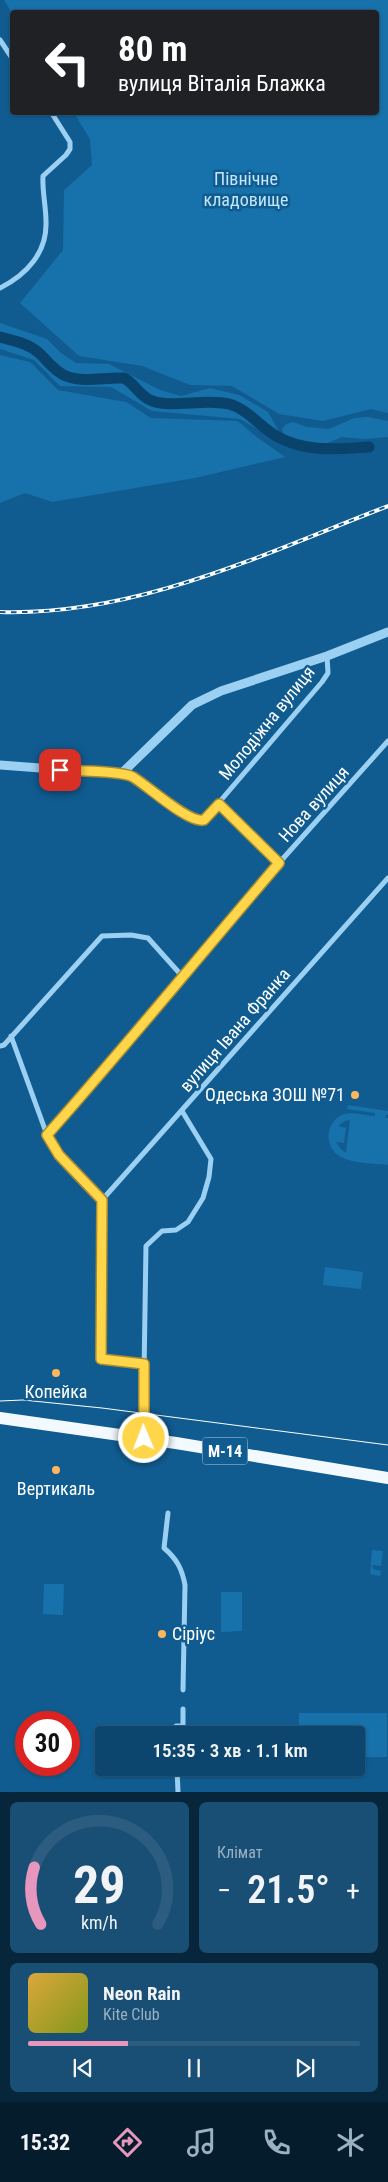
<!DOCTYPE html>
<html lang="uk">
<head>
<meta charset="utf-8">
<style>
  :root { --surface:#0c456d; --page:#1a4f75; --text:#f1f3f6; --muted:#9ab1c2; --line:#2c5d80; --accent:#e797bd }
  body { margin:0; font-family:"Roboto Condensed",sans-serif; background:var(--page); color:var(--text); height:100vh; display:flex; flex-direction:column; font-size:19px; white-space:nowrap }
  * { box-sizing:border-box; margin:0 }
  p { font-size:16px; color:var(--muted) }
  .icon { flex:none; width:28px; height:28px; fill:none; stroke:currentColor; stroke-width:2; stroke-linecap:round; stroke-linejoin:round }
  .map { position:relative; height:1792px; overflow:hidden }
  .drawer { display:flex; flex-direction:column; gap:10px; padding:10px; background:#07263c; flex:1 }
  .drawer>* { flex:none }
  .guide { position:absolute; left:10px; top:10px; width:369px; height:105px; border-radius:5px; box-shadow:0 1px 4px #0004,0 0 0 1px var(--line); background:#202124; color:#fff; overflow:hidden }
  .speed { position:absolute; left:15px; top:1711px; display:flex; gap:10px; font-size:25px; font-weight:700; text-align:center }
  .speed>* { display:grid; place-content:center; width:65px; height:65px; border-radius:50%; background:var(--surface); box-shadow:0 1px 4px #0004,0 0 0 1px var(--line); line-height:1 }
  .speed .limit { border:8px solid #d22; background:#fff; color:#111 }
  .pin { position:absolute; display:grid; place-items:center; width:42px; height:42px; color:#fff; margin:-21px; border-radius:10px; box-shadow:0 2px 8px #0006 }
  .me { position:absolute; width:55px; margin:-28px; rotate:359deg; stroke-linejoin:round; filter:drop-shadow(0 0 4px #0008) }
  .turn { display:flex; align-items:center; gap:18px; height:105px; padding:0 25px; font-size:22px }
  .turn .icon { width:65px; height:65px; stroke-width:2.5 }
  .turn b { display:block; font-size:35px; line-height:42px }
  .big { font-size:38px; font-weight:600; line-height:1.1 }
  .drawer .card { flex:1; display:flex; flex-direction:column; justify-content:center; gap:8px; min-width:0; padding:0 18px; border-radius:8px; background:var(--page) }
  .drawer .dial { align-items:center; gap:0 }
  .dial svg { height:130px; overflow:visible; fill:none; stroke:var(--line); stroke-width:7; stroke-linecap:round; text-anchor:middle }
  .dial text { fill:var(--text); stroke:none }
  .song { display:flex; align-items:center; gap:15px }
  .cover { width:60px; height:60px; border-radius:8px; background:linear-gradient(135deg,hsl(40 70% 55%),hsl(70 70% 35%)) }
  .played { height:5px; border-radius:2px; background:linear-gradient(90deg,var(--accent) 30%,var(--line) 30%) }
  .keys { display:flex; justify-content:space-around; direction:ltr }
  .heat { display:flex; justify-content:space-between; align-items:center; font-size:28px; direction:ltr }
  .drawer .tiles { flex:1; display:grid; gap:10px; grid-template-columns:1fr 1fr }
  .card:last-child { grid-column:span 2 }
  .trip { position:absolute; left:95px; top:1726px; width:270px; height:50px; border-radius:5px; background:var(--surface); box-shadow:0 1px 4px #0004,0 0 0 1px var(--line); font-weight:600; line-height:50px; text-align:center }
  .menu { display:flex; height:80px; justify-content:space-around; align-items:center; background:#051c2c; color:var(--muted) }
  .menu .icon { width:35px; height:35px }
  .menu .on { color:var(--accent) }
  .menu b { font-size:22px; color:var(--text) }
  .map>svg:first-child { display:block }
  .green { fill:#1771ab; fill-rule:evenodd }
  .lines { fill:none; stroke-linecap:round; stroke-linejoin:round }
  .river { stroke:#09436c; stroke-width:11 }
  .minor { stroke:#9bd0f3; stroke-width:5 }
  .tertiary { stroke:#9bd0f3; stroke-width:9 }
  .trunk { stroke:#f3faff; stroke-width:12 }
  .tram { stroke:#fff; stroke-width:1 }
  .rail-casing { stroke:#fff; stroke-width:4 }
  .rail { stroke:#105c91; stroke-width:2; stroke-dasharray:5.5; stroke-linecap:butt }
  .route-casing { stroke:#a68a30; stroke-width:12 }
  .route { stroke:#ffd54a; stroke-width:9 }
  .poi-dot { fill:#ffb75d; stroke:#105c91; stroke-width:2 }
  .labels { text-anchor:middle; stroke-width:5; stroke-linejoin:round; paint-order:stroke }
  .shield { fill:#105c91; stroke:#b7cede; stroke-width:1 }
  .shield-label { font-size:16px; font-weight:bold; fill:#fff }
  .park-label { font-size:18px; fill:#c2e6fd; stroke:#105c91 }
  .street-label { font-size:18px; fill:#fff; stroke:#105c91 }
  .poi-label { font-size:18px; fill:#fff; stroke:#105c91 }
</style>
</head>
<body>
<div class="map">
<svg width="388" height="1792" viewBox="0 0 388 1792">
  <rect width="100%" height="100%" fill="#105c91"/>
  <!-- green -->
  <path class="green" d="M4 0H388V413L371 409 323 421 279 414 232 386 190 385 142 366 79 356 20 303 63 250 64 190 92 165 90 139 74 113 376 112V12L12 13Z
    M0 323 47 339 61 353 76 363 109 364 160 390 181 396 210 388 239 395 268 412 278 430 272 437 240 419 152 411 111 387 60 386 34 360 0 349Z
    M0 355 30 362 58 390 126 402 151 418 238 421 254 435 285 457 195 478 52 502 25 493 0 503Z
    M368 417 388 421V437L365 439 342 437 320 446 284 436 282 429 286 424 293 422 307 427 329 429 354 418Z
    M348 1105 388 1111V1115H386L385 1118H388V1165C374 1163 354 1164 341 1157 323 1148 325 1121 344 1114 354 1111 365 1116 375 1116V1113L347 1109ZM350 1120 346 1152H345L341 1149 336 1142 344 1143 346 1128 338 1126 345 1121Z
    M325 1267 363 1272 361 1289 323 1285Z
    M372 1550 383 1551 381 1566 372 1565 373 1569 381 1571 380 1576 370 1574Z
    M44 1584H64L63 1615 43 1614Z
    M221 1592H242V1631L221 1632Z
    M299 1713H387V1757H356V1735H299Z"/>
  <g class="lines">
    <!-- river -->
    <path class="river" d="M0 337C14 341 28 343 39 353 48 361 54 371 66 376 83 383 105 377 124 378 134 383 139 395 150 400 169 409 205 398 229 404 248 409 260 427 276 436 307 453 336 449 369 447"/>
    <!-- minor -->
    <path class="minor" d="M0 40 12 58
      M0 288C26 275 47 253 46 222 46 206 42 191 43 176L66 155 70 149V142L51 112
      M121 774 131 776 185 815 201 822 204 820 322 682 328 673 327 656
      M219 804 279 863
      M11 1036 47 1135 59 1155 102 1200 101 1359 144 1364
      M0 1046 4 1045 102 936 131 935 148 938 182 976
      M47 1135 117 1057 182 976 279 863 388 741
      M102 1200 388 878
      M143 1438 146 1246 162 1231 176 1230 188 1222 203 1198 209 1177 211 1159 182 1111
      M168 1513 164 1548C177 1559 182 1569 185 1585L183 1690
      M177 1735 176 1726H183V1709
      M177 1768 178 1792"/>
    <!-- tertiary -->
    <path class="tertiary" d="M0 765 121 774 192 705 221 691 327 656 388 632"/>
    <!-- trunk -->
    <path class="trunk" d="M0 1418 176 1443 388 1478"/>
    <!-- tram -->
    <path class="tram" d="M0 1401 23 1400 102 1408 388 1445"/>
    <defs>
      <path id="rail" d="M0 612C137 616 263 554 388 506"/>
    </defs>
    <!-- rail casing -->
    <use href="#rail" class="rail-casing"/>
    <!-- rail -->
    <use href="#rail" class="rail"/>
  </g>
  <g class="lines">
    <defs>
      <path id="route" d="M60 770C75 771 122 771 133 777 148 786 189 824 204 820L219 804 279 863C201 954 126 1046 47 1135L59 1155 102 1200 101 1359 144 1364V1438"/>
    </defs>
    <!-- route casing -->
    <use href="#route" class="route-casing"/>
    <!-- route -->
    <use href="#route" class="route"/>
  </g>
  <!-- markers -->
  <g class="poi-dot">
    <circle cx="355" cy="1095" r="5"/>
    <circle cx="56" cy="1373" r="5"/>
    <circle cx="56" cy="1470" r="5"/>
    <circle cx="162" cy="1634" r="5"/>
  </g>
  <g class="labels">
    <!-- shield labels -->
    <rect class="shield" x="202.5" y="1437.5" width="45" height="27" rx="4"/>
    <g class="shield-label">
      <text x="225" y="1457">М-14</text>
    </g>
    <!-- park labels -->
    <g class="park-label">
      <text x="246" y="185">Північне<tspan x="246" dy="21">кладовище</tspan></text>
    </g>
    <!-- street labels -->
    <g class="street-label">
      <text transform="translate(267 723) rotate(-51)" y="6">Молодіжна вулиця</text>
      <text transform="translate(314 804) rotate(-48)" y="6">Нова вулиця</text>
      <text transform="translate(235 1030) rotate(-49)" y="6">вулиця Івана Франка</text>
    </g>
    <!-- poi labels -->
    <g class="poi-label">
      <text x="345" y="1101" text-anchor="end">Одеська ЗОШ №71</text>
      <text x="56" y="1398">Копейка</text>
      <text x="56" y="1495">Вертикаль</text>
      <text x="172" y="1640" text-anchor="start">Сіріус</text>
    </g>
  </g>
</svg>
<div class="speed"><div class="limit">30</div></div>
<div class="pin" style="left:60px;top:770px;background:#d93025"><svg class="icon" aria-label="arrive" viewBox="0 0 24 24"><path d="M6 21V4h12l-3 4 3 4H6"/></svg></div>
<svg class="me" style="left:144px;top:1438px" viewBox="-20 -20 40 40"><circle r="17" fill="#ffd54a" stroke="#fff" stroke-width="3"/><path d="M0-11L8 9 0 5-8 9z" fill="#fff"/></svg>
<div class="trip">15:35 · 3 хв · 1.1 km</div>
<div class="guide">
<div class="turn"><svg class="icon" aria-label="left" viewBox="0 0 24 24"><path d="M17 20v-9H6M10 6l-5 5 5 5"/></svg><div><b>80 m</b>вулиця Віталія Блажка</div></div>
</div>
</div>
<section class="drawer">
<div class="tiles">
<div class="card dial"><svg viewBox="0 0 100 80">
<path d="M14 69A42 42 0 1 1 86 69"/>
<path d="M14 69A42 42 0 0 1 10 34" stroke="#e797bd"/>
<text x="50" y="56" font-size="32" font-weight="700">29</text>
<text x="50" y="72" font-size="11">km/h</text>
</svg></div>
<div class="card"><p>Клімат</p>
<div class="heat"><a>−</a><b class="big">21.5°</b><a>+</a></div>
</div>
<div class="card">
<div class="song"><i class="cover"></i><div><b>Neon Rain</b><p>Kite Club</p></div></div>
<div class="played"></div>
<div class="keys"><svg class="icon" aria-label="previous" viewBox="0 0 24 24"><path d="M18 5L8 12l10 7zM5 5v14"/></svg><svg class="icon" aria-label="pause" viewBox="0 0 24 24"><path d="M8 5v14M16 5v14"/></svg><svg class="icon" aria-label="next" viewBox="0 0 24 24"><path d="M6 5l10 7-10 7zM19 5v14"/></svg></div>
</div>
</div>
</section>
<nav class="menu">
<b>15:32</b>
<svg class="icon on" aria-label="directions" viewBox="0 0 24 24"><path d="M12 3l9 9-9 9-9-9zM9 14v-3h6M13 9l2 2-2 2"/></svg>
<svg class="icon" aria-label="music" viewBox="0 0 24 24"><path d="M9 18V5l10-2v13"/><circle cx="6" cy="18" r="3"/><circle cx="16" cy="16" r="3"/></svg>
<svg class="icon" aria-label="phone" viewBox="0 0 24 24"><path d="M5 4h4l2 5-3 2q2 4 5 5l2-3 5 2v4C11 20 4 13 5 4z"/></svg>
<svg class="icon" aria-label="climate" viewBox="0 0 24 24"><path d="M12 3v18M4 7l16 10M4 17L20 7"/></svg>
</nav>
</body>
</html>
